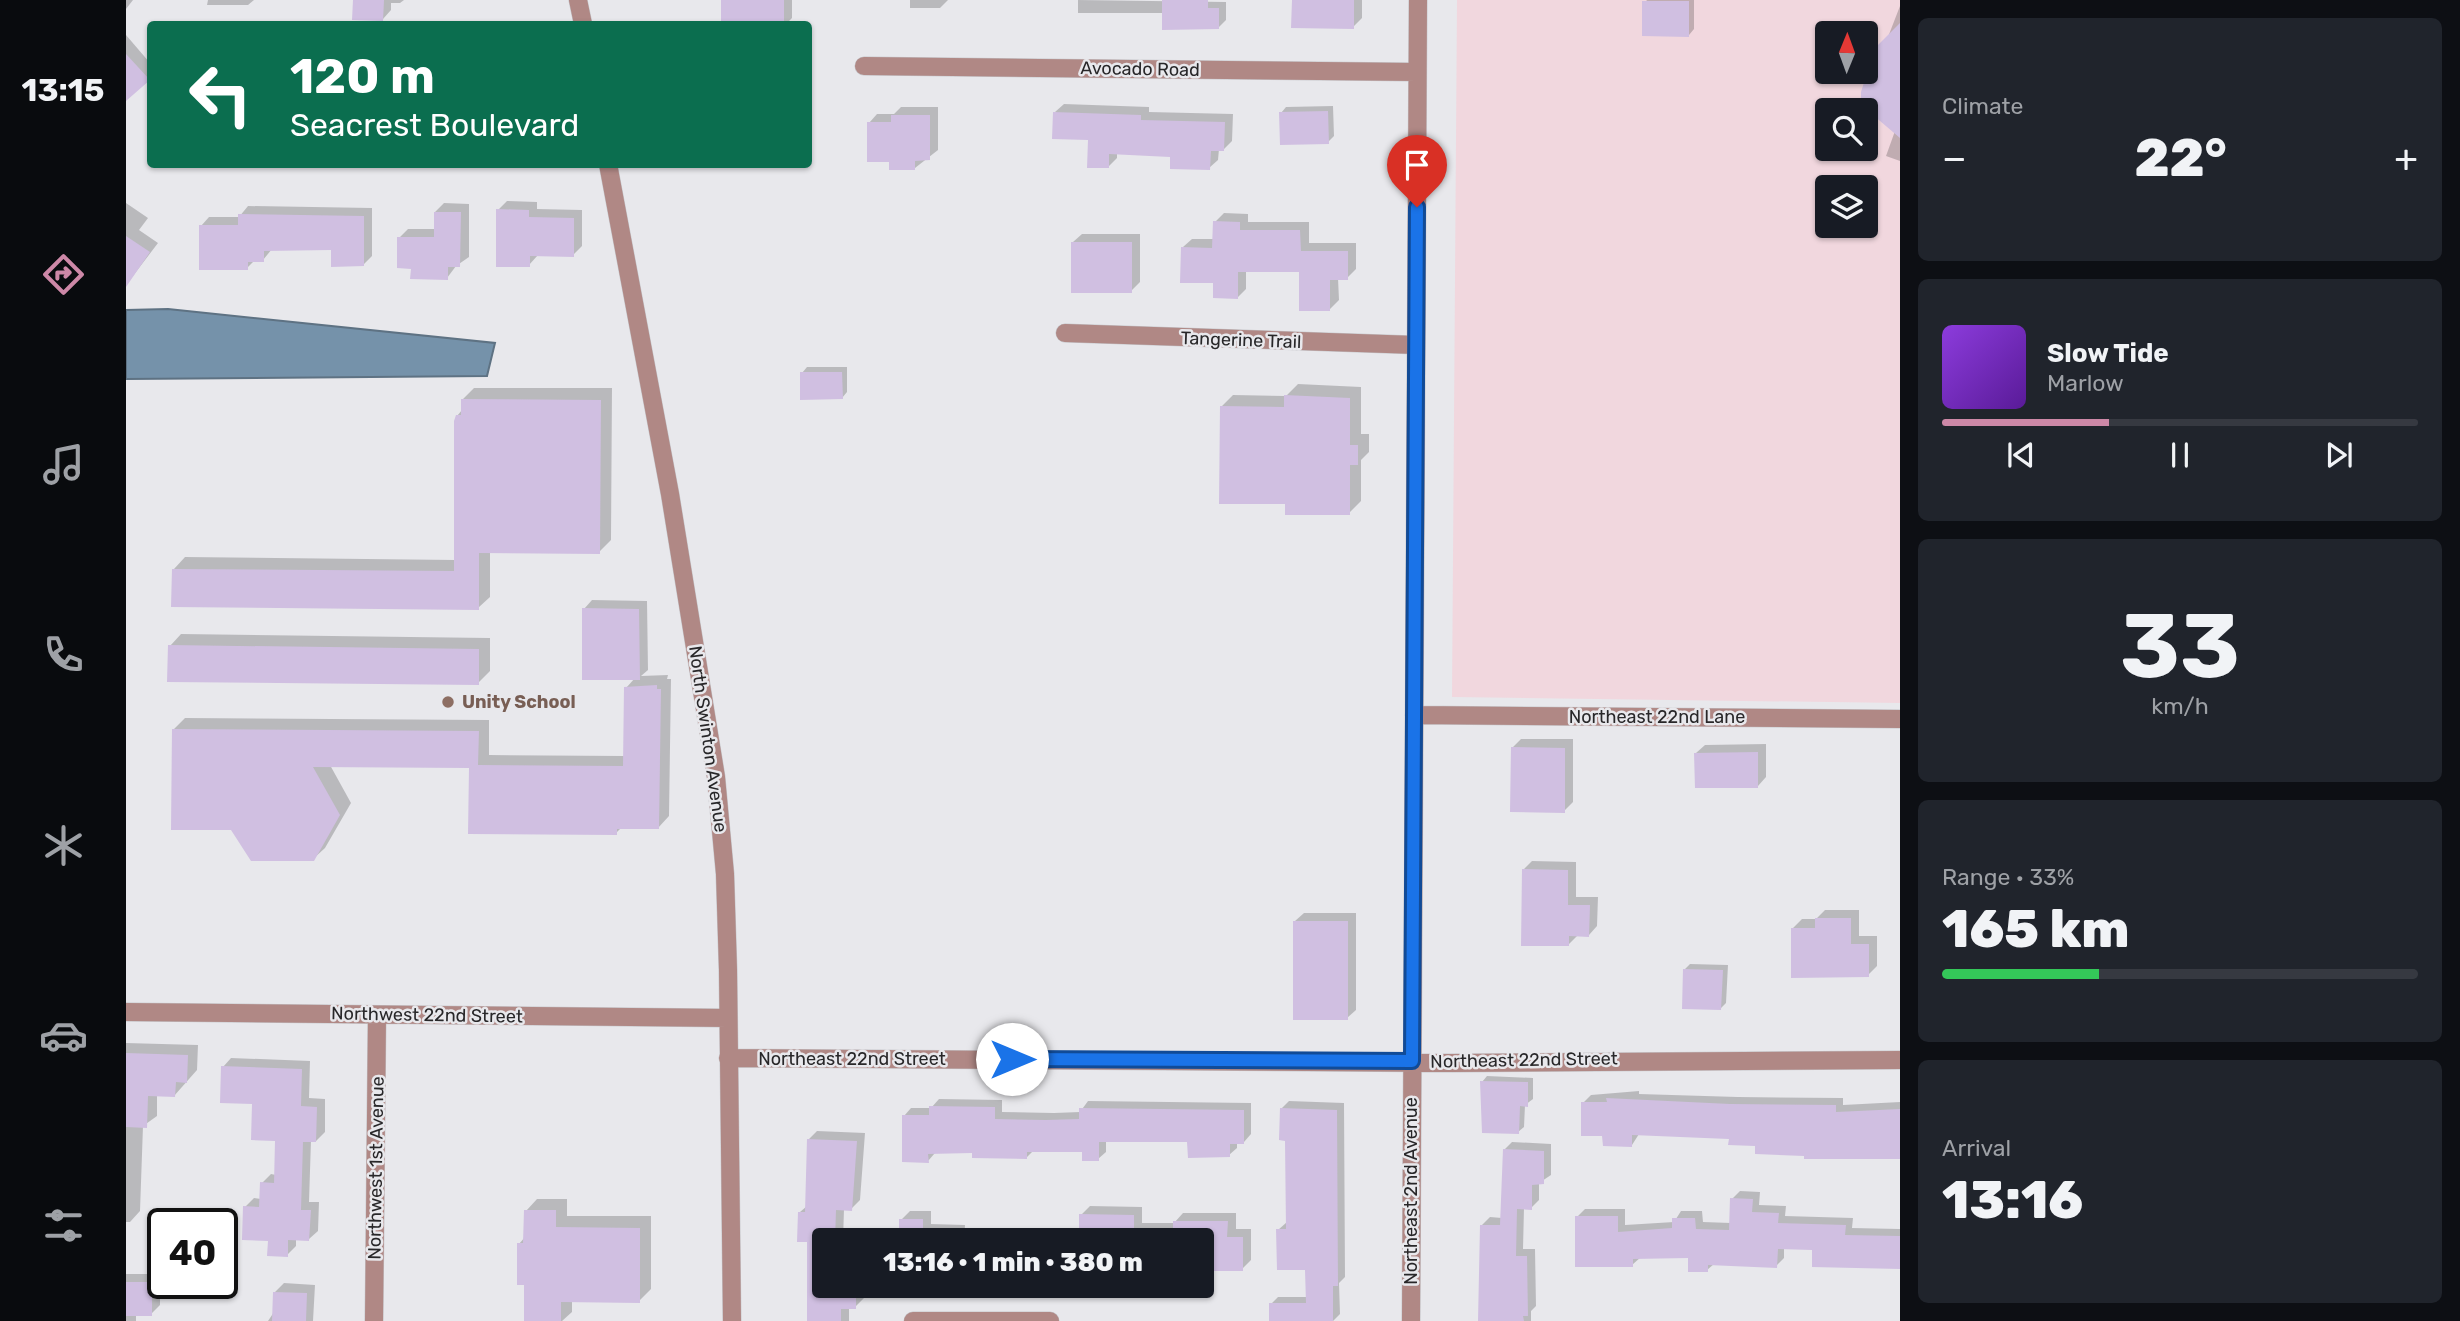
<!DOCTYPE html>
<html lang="en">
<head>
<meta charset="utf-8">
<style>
  :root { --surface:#171b24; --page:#20242c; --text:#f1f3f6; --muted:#9ea1a6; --line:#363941; --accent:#cd88a7 }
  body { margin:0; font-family:Rubik,sans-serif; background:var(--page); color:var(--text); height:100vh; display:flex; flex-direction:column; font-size:26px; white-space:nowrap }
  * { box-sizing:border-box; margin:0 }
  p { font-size:23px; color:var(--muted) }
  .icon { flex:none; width:38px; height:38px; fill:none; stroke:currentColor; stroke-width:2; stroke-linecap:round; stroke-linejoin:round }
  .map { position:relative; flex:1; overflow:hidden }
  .panel { display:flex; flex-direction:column; gap:18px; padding:18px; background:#0d0f14; width:560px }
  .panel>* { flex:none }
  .banner { position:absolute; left:21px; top:21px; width:665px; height:147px; border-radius:7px; box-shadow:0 2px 5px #0004; background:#0b6e4f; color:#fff; overflow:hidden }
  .needle { width:46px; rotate:1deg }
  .buttons { position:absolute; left:1689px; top:21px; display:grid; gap:14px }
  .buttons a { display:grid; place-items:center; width:63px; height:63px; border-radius:7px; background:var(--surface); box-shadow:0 2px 5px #0004; font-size:35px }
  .speed { position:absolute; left:21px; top:1208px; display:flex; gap:14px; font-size:35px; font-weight:700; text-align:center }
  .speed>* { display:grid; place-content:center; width:91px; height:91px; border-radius:50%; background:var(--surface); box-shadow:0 2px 5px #0004; line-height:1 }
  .speed .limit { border:4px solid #111; border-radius:10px; background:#fff; color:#111 }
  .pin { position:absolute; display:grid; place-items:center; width:60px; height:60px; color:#fff; margin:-72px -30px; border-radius:50% 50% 50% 0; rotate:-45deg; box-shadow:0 0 7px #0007 }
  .pin .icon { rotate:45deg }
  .me { position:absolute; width:77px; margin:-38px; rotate:90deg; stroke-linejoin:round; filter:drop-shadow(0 0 5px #0008) }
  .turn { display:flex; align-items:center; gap:24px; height:147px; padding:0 28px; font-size:32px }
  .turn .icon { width:91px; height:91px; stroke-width:2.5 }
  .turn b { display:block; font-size:49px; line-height:60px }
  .big { font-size:52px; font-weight:800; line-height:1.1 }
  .panel .card { flex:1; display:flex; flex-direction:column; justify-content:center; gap:10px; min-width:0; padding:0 24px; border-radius:10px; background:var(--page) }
  .panel .dial { align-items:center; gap:0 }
  .dial b { font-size:91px; line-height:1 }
  .song { display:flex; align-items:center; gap:21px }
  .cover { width:84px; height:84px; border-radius:10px; background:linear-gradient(135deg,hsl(270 70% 55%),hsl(270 70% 35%)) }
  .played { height:7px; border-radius:4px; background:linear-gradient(90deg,var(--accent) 35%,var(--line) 35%) }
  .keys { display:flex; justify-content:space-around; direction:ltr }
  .heat { display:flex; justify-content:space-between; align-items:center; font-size:38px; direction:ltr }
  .charge { height:10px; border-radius:5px; background:linear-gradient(90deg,#34c759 33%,var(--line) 0) }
  .trip { position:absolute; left:686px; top:1228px; width:402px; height:70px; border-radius:7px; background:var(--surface); box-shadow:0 2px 5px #0004; font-weight:800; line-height:70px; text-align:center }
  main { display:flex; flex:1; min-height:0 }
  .menu { display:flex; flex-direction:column; width:126px; justify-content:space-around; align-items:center; background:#090b0e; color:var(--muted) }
  .menu .icon { width:49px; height:49px }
  .menu .selected { color:var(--accent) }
  .menu b { font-size:32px; color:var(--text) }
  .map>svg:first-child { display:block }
  .education { fill:#f1d7de; fill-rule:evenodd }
  .water { fill:#7592aa; stroke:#5e7283; stroke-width:2 }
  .shadow { fill:#0003 }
  .building { fill:#d0bfe1 }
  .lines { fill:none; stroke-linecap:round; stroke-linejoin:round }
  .minor-casing { stroke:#c5c5c9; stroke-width:19 }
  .minor { stroke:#b08885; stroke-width:18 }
  .route-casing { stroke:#114b97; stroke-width:18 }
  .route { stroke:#1a73e8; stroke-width:12 }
  .education-dot { fill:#8d6e63; stroke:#e8e8ec; stroke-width:2.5 }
  .labels { text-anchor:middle; stroke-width:5; stroke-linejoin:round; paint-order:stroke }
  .street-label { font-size:18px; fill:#282729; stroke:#e8e8ec }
  .education-label { font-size:18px; font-weight:bold; fill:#785e54; stroke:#e8e8ec; text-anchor:start }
</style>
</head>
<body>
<main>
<nav class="menu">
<b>13:15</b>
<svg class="icon selected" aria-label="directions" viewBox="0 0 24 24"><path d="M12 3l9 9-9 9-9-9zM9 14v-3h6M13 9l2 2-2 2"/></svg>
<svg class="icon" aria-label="music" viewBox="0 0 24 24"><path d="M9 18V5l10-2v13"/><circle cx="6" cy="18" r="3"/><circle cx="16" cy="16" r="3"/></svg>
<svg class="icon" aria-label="phone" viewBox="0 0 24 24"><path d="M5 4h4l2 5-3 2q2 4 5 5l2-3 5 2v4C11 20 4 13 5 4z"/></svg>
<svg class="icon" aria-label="climate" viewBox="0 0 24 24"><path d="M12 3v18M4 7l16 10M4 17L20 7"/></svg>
<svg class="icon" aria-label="car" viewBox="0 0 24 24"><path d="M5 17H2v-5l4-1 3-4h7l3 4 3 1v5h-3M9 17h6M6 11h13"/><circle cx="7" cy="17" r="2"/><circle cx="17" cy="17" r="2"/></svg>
<svg class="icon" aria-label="filters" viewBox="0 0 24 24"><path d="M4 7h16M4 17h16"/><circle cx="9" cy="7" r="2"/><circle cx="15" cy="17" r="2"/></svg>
</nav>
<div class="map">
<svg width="1774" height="1321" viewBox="0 0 1774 1321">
  <rect width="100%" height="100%" fill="#e8e8ec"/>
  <!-- education -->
  <path class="education" d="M1331 0H1774V703L1326 697ZM1701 33H1740V72H1701ZM1701 110H1740V149H1701ZM1701 187H1740V226H1701Z"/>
  <!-- water -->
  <path class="water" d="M42 309 369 343 361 376 0 379V310Z"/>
  <!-- shadow -->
  <path class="shadow" d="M0 0H7L0 9Z
    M82 0H128L122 5H81Z
    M228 0H278L274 3H265V10L257 19Z
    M597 0H666V18L660 24H597Z
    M784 0H822L814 8H784Z
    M952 0 1100 2V20L1092 28 1038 13H952Z
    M1167 0H1236V18L1227 27Z
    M1520 0H1568V29L1563 35Z
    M1774 6V161L1760 156 1769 131 1762 37Z
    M0 35 24 63V77L0 98Z
    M938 104 1023 107V112L1107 114 1106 141 1097 150 1093 149 1092 160 1083 168 1046 155 991 153V158L982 167 963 138 929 112Z
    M1207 106 1208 136 1202 142 1155 113 1160 107Z
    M775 107H812V150L789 168 765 160 743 123 751 114H768Z
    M381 201 411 202V209L456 210V246L447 255H412L403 265 372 210Z
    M0 203 22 218 13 230 32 243 0 285Z
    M318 203 343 204V257L330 266 321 278 286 267 273 238 282 229H309V212Z
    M122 206 246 208V256L237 265 207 248 146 249 137 260H129L121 268 75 226 83 217H113Z
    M1098 213 1122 214V222H1183V243H1230V269L1221 278H1212L1213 300 1204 309 1175 270 1120 271V289L1111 298 1089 282 1057 247 1066 239H1088L1089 222Z
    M956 234H1014V282L1005 291 947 242Z
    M681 367H721V392L716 398 676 373Z
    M1172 384 1235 387V434H1243V452L1235 460V501L1223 513 1161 502 1095 407 1107 395 1160 396Z
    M348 388H486L485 540 473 552 364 551V597L352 608 48 569 59 557 330 560 331 416 336 410 337 399Z
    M466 600 521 601 522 670 515 676 542 675 541 679H545L543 816 532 828 496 827 490 833 345 766 204 765 225 803 199 848 187 859 48 729 59 718 363 720V755L499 756 500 688 509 678 458 609Z
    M55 634 364 638V671L352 683 44 646Z
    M1395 739H1447V802L1438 811 1386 748Z
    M1640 744V777L1632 786 1570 753 1579 745Z
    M1406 861 1450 862V897H1472L1471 926 1463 935H1452L1442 945 1397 870Z
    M1699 910H1733V936H1751V966L1742 975 1667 928 1676 919H1690Z
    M1178 913H1230V1010L1221 1018 1169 921Z
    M1564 964 1602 965 1600 1003 1595 1008 1559 969Z
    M0 1043 72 1045 71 1070 48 1096 31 1095V1116L17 1126 14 1211 4 1222H0Z
    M105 1058 184 1061 183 1098 199 1099V1132L190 1141 185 1140 183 1202H193L192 1231 183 1239H170V1246L161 1255 144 1239 119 1207 128 1198 135 1199 136 1183 145 1174 150 1175 151 1139 128 1102 97 1067Z
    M1361 1076 1407 1078V1099L1399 1105 1398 1127 1392 1132 1356 1082Z
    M1513 1091V1094L1612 1097 1717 1098V1105L1774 1102V1158L1680 1157V1154L1604 1137 1513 1134 1506 1145 1478 1134 1457 1103 1465 1095Z
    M813 1099 876 1100V1112L928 1113 954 1112 962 1101 1125 1103V1134L1118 1142H1111V1148L1103 1155 1063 1140H980V1152L972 1159 958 1150H908L901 1157 848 1152 809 1153 802 1161 778 1116 785 1108H805Z
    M1163 1101 1218 1103 1219 1277 1213 1283 1214 1314 1207 1321H1145V1304L1152 1297H1182L1181 1268 1152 1230 1161 1222V1139L1155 1109Z
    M691 1131 739 1133 734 1200 725 1209H718L717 1241H698V1286H738V1298L729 1307H723V1321H682L683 1240 674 1212 681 1206 682 1140Z
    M1386 1142 1425 1144V1175L1413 1183V1200L1405 1208H1398L1397 1249H1409L1410 1306 1405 1311V1321H1355L1356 1225 1364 1217 1376 1218 1378 1150Z
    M1614 1191 1634 1192 1633 1205 1660 1206 1659 1216 1727 1218 1726 1228 1774 1229V1267L1688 1266V1248H1658V1258L1650 1266 1588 1264 1581 1270 1564 1257H1515L1506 1265 1451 1217 1459 1209H1499V1225L1548 1222 1555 1211H1576L1577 1222 1605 1223 1606 1199Z
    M411 1199H441V1216H525V1289L513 1301 446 1300V1312L436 1321H399L400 1283 393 1244 399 1237 400 1211Z
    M964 1206 1016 1207V1223H1048L1057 1213H1110V1229H1125V1260L1116 1269 1076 1241H954L955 1215Z
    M784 1211H805V1224L839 1225 838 1241H775V1220Z
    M885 1232 936 1233V1241H879Z
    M0 1274H34V1305L25 1314H10V1321H0Z
    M158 1283 189 1285 187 1321H142L148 1312 149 1292Z"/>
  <!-- building -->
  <path class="building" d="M227 0H258L257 21 226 20Z
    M595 0H658V24H595Z
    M1036 0H1082V8H1093V29L1036 30Z
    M1166 0H1228V29L1165 28Z
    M1516 1H1563V37L1516 36Z
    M1774 23V138L1747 115 1744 108 1735 104V92L1749 48Z
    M0 54 24 80 0 101Z
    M1202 111 1203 144 1154 145 1153 112Z
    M927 112 1015 115V120L1099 122 1098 151H1085L1084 170 1044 169V157L983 154V168H961L962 140 926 139Z
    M765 115H804V160L789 161V170H763V162H741V122H765Z
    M370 209 403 210V217L448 218V257L404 256V267H370Z
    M308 212H335L334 267H322V280L284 279 285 269 271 268V237H308Z
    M112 214 238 216V266L205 267V250L138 251V262H122V270H73V225H112Z
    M1087 221 1114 222V230H1174L1175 251H1222V280H1204V311H1173V272H1112V299L1087 298V283H1054L1055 247 1086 248Z
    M0 236 24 252 0 287Z
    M945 242H1006V293H945Z
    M674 372H716L717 399 674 400Z
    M1158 395 1224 398V445H1232V465H1224V515H1159V504H1093L1094 406 1158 407Z
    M335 399 475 400 474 554 353 553V610L45 607 46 569 328 571V421L330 415H335Z
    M456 608 513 609 514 680H456Z
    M42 645 353 649V685L41 682Z
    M531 685V689H535L533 829H491V835L342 834 343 768 187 767 214 815 188 861H125L105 830H45L46 729 353 731 352 765 497 766 498 687Z
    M1385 747 1439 748V813L1384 812Z
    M1632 752V788H1569L1568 753Z
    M1396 869 1442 870V905H1464L1463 937 1443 936V946H1395Z
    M1689 918H1725V944H1743V977L1665 978V928H1689Z
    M1167 921H1222V1020H1167Z
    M1557 969 1597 970 1595 1010 1556 1009Z
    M0 1053 62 1055 61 1083 50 1082 49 1097 22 1096 21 1128 0 1127Z
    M95 1066 176 1069 175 1106 191 1107 190 1142H177L175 1210H185L183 1241 162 1240V1257L141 1256 142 1241 116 1240 117 1206 133 1207 134 1182 148 1183 149 1141 125 1140 126 1104 94 1103Z
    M1354 1081 1402 1082V1107L1394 1106 1393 1134 1356 1133Z
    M1480 1098 1604 1104 1710 1105V1112L1774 1109V1159H1678V1156L1629 1154V1146L1602 1145 1603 1139 1506 1135V1147L1477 1146 1476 1136H1455V1102H1481Z
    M803 1106 869 1107V1119L920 1120 953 1119V1108L1118 1110V1144H1104V1157L1062 1158 1061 1142H973V1161H956V1152H901V1159L846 1158V1153L802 1154 803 1163 776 1162V1115H803Z
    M1154 1108 1211 1110 1212 1286H1207V1321H1143V1303H1180L1179 1270H1151L1150 1229H1160L1159 1141 1153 1140Z
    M681 1139 731 1141 726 1211 710 1210 709 1241H698V1286H730V1309H715V1321H681V1242H671L672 1212H679Z
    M1377 1149 1418 1151V1184L1406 1185V1210L1391 1209 1390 1256H1401L1402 1316H1397L1398 1321H1352L1354 1225H1374Z
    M1604 1198 1627 1199 1626 1212 1653 1213 1652 1223 1720 1225 1719 1235 1774 1236V1269L1686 1267V1250L1652 1249 1651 1268 1582 1265V1272H1562V1258L1507 1259V1267H1449V1216H1492V1232L1546 1228V1218H1569L1570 1229 1603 1230Z
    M398 1210H430V1227L514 1228V1303L435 1302V1321H398V1285H391V1243H397Z
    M953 1214 1008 1215V1241H953Z
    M773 1219H797V1241H773Z
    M1047 1221H1102L1101 1237H1117V1271H1076V1241H1047Z
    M0 1282H26V1316H0Z
    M147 1292 181 1293 180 1321H146Z"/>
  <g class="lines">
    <defs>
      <path id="minor" d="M452 0 457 24
        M738 66 1291 72
        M482 164 544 494 590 777 599 874 602 970 606 1321
        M939 333 1290 345
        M1288 715 1774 719
        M0 1012 602 1018
        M602 1058 1325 1063 1774 1060
        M248 1321 251 1015
        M787 1321H924
        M1285 1321 1292 0"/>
    </defs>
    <!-- minor casing -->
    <use href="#minor" class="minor-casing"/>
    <!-- minor -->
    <use href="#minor" class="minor"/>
  </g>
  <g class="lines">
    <defs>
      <path id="route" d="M886 1059 1286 1061 1291 207"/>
    </defs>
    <!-- route casing -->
    <use href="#route" class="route-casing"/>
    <!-- route -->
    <use href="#route" class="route"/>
  </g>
  <!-- markers -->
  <circle class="education-dot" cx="322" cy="702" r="7"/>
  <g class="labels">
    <!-- street labels -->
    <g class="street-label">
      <text transform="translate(1014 69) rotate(1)" y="6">Avocado Road</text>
      <text transform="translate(1115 340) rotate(2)" y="6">Tangerine Trail</text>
      <text x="1531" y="723">Northeast 22nd Lane</text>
      <text transform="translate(582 739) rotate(82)" y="6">North Swinton Avenue</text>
      <text transform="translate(301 1015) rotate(1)" y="6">Northwest 22nd Street</text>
      <text x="726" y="1065">Northeast 22nd Street</text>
      <text transform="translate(1398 1060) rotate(-1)" y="6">Northeast 22nd Street</text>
      <text transform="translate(250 1168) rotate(-89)" y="6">Northwest 1st Avenue</text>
      <text transform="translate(1285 1191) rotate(-90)" y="6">Northeast 2nd Avenue</text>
    </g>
    <!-- education labels -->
    <g class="education-label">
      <text x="336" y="708">Unity School</text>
    </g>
  </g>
</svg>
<div class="buttons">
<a><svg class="needle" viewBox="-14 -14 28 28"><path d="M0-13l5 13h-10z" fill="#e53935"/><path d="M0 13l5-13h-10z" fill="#9ea1a6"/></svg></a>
<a><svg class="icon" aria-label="search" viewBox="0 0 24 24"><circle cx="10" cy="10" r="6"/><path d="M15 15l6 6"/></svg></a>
<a><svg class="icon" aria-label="layers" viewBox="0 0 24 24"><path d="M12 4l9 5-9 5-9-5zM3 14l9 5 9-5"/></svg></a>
</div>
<div class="speed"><div class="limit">40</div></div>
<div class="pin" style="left:1291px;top:207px;background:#d93025"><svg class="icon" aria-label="arrive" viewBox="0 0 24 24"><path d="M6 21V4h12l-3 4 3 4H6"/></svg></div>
<svg class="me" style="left:886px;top:1059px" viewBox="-20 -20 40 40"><circle r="19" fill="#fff"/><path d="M0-13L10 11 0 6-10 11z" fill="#1a73e8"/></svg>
<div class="trip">13:16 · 1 min · 380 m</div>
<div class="banner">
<div class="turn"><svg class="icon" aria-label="left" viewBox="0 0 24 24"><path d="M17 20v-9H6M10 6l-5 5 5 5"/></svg><div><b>120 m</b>Seacrest Boulevard</div></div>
</div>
</div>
<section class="panel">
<div class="card"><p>Climate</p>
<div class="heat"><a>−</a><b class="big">22°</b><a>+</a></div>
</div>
<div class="card">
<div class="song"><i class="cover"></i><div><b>Slow Tide</b><p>Marlow</p></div></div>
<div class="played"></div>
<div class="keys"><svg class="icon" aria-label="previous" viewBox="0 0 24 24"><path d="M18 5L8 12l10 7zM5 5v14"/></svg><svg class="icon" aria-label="pause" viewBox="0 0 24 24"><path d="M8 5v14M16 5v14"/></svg><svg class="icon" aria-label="next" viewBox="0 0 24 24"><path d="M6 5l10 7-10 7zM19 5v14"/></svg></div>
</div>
<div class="card dial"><b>33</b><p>km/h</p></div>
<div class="card"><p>Range · 33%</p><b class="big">165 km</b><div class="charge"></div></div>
<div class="card"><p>Arrival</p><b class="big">13:16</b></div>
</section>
</main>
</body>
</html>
